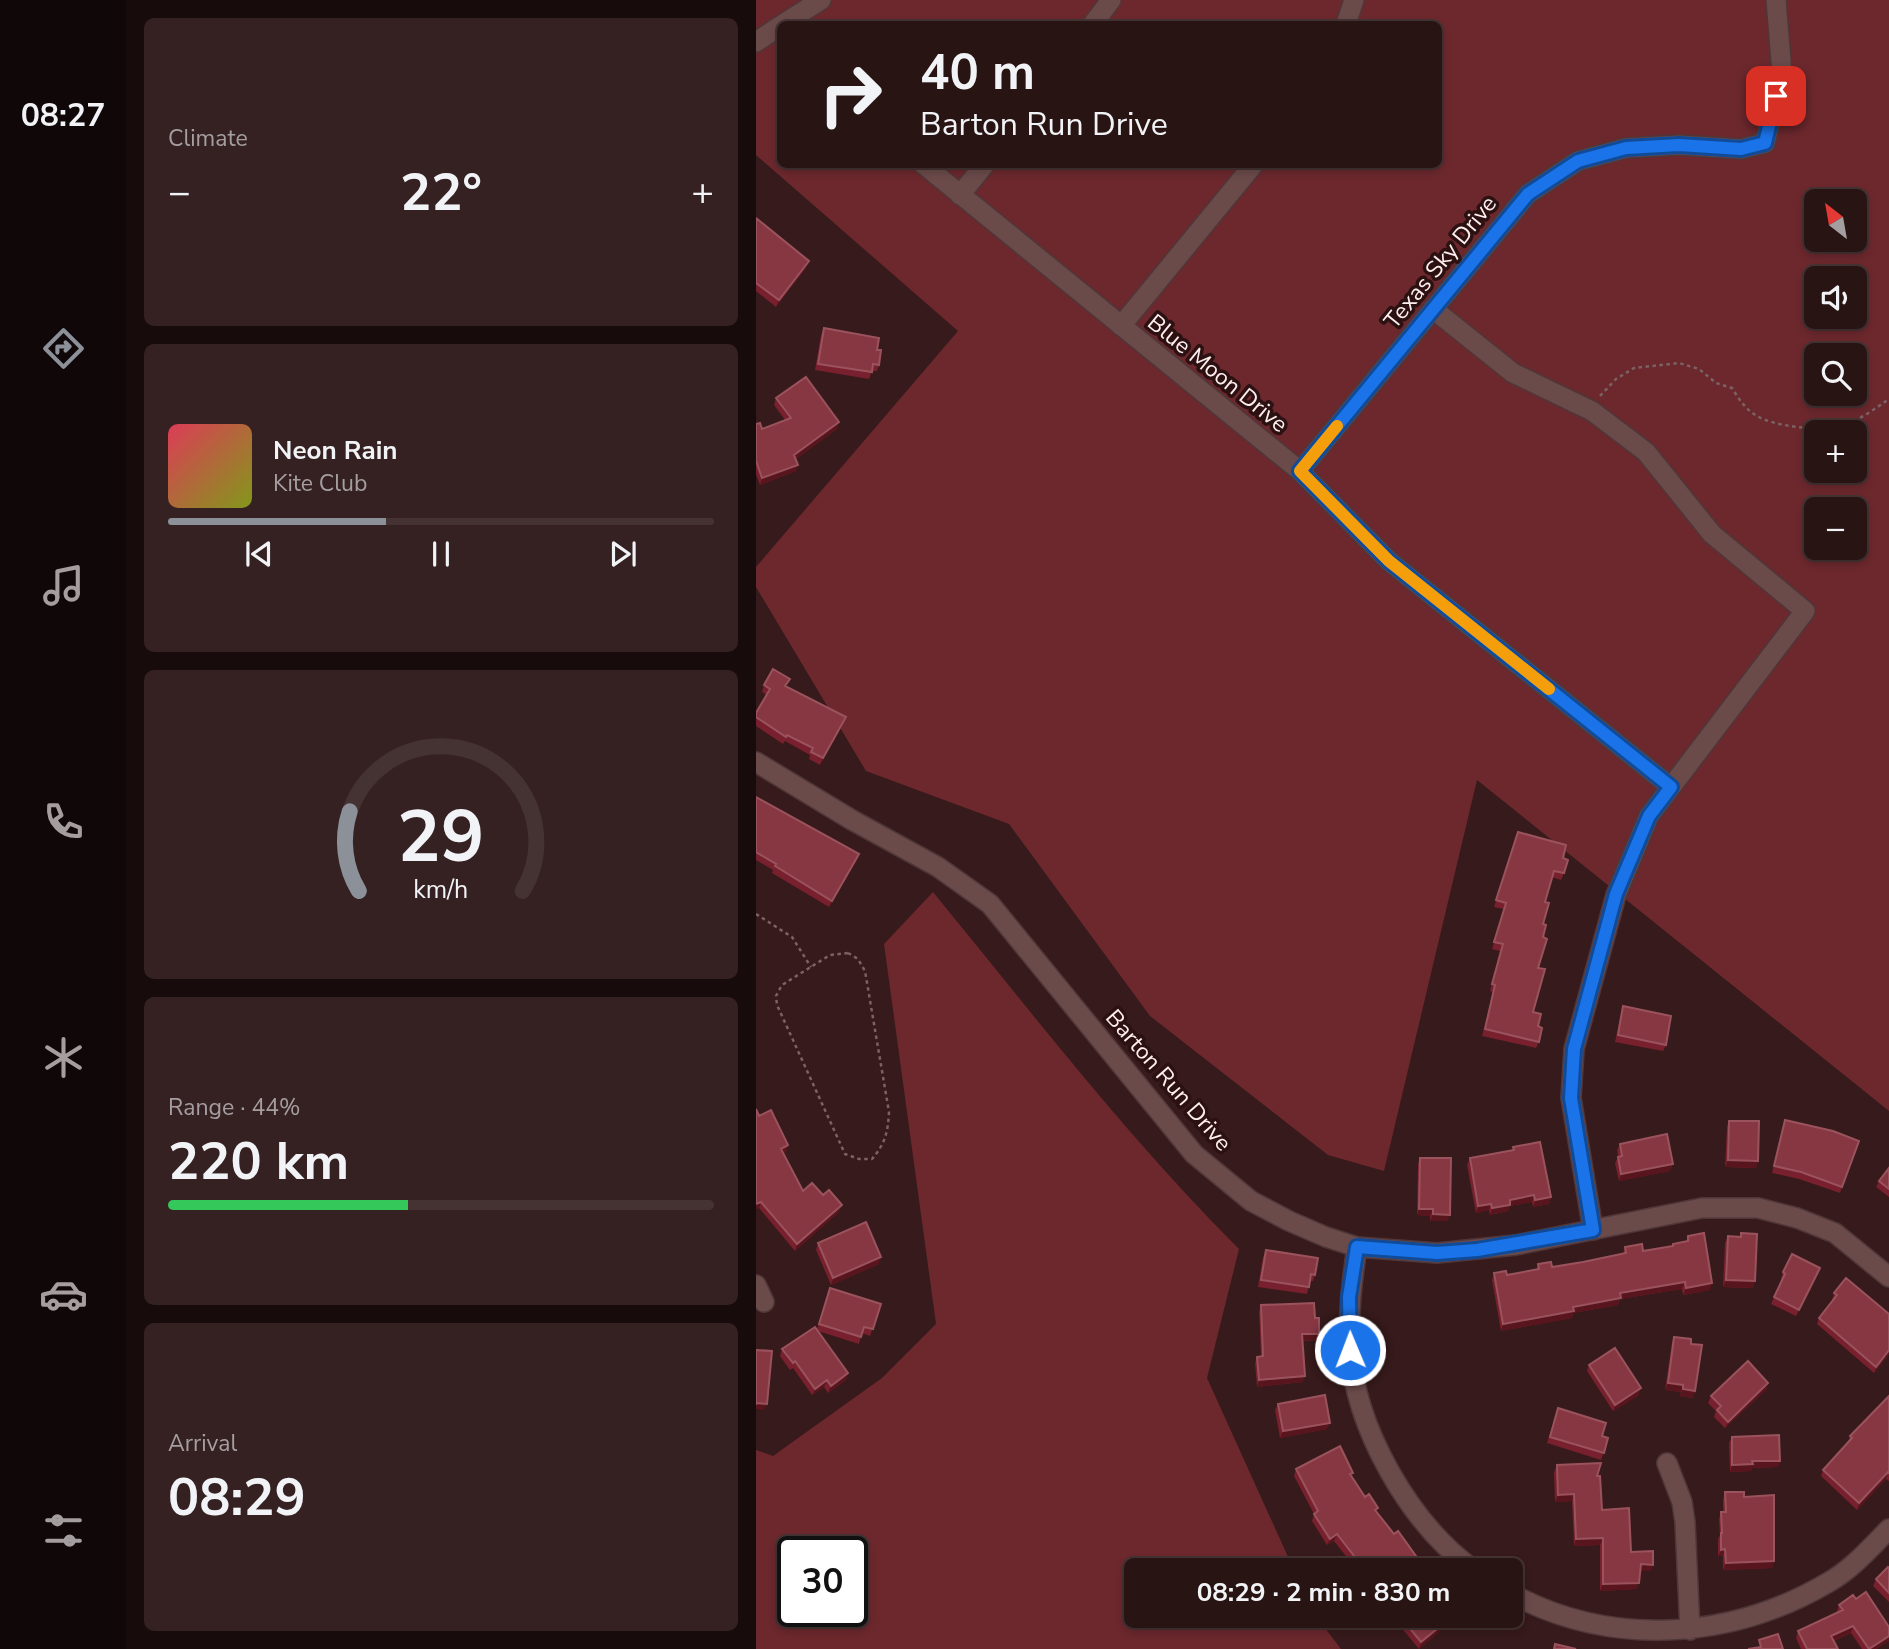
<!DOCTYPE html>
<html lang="en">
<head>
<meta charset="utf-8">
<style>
  :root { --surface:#291414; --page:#352122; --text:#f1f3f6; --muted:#a59ea0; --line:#453334; --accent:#8c9099 }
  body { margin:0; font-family:"Nunito Sans",sans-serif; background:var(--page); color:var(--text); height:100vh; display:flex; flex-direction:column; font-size:26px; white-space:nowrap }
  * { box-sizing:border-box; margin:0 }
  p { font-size:23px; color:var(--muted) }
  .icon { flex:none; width:38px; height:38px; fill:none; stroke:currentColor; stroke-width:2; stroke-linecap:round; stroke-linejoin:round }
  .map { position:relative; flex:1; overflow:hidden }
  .panel { display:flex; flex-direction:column; gap:18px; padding:18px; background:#170b0b; width:630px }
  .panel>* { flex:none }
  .banner { position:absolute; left:21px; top:21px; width:665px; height:147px; border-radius:10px; box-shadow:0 4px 10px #0003,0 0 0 2px var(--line); background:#291414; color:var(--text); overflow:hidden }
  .needle { width:46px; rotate:329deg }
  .fabs { position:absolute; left:1048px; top:189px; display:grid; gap:14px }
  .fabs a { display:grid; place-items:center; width:63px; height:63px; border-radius:10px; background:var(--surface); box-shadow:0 4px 10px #0003,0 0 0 2px var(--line); font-size:35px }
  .speed { position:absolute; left:21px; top:1536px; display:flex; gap:14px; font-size:35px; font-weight:700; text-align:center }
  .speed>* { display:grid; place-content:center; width:91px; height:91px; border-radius:50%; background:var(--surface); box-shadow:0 4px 10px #0003,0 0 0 2px var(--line); line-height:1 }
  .speed .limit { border:4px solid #111; border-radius:10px; background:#fff; color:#111 }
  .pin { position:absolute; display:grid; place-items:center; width:60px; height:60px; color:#fff; margin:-30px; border-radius:14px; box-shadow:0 4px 10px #0006 }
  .me { position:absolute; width:77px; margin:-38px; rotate:359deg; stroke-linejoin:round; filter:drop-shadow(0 0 5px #0008) }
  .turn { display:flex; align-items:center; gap:24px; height:147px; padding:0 28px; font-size:32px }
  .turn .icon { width:91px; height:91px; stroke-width:2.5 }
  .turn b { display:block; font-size:49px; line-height:60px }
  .big { font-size:52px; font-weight:700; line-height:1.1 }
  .panel .card { flex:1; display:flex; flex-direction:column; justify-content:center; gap:10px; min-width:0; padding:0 24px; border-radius:10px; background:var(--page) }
  .panel .dial { align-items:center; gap:0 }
  .dial svg { height:182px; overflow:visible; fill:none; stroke:var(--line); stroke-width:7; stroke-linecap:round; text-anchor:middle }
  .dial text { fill:var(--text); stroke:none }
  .song { display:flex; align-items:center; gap:21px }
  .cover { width:84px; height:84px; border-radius:10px; background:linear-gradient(135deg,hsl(350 70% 55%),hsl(70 70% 35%)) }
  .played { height:7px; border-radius:4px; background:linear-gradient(90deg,var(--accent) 40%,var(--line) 40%) }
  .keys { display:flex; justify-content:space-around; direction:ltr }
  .heat { display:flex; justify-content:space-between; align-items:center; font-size:38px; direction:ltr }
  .charge { height:10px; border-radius:5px; background:linear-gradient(90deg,#34c759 44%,var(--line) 0) }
  .trip { position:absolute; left:368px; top:1558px; width:399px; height:70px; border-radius:10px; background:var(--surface); box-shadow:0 4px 10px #0003,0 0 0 2px var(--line); font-weight:700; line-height:70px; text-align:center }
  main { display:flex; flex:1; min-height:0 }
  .menu { display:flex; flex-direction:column; width:126px; justify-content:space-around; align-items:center; background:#100808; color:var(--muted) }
  .menu .icon { width:49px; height:49px }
  .menu .current { color:var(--accent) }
  .menu b { font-size:32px; color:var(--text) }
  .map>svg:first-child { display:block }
  .green { fill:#6c282d; fill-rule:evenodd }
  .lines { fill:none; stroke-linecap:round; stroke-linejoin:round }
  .minor-casing { stroke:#4f3739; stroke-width:22 }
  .path { stroke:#7b6263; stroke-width:2.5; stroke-dasharray:3.5 3.5; stroke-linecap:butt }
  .minor { stroke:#6b4a4a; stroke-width:19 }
  .wall { fill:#78202d }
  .shaded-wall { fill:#58151d }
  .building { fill:#873742; stroke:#9a535d; stroke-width:2 }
  .route-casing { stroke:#114b97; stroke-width:18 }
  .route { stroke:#1a73e8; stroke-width:12 }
  .slow { stroke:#f59e0b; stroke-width:12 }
  .labels { text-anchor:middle; stroke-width:7; stroke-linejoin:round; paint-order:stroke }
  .street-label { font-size:23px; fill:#fee; stroke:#2c1112 }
</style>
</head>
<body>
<main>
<nav class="menu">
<b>08:27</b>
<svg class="icon current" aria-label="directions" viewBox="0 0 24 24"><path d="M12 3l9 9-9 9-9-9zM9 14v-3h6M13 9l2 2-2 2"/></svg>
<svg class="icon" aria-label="music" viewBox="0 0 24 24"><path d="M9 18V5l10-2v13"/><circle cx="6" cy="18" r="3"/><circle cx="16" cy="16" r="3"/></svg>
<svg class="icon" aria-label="phone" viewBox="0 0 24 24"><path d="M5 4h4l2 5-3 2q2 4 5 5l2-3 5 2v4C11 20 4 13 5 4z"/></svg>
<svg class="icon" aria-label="climate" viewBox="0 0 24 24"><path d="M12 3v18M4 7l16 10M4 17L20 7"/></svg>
<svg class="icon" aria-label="car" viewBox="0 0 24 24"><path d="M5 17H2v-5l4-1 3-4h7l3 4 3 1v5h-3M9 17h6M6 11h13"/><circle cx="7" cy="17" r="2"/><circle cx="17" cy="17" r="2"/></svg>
<svg class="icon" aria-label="filters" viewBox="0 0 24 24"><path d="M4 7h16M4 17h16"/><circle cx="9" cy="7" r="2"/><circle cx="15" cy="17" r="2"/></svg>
</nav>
<section class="panel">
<div class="card"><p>Climate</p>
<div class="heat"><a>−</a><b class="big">22°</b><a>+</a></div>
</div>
<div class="card">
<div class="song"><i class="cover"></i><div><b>Neon Rain</b><p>Kite Club</p></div></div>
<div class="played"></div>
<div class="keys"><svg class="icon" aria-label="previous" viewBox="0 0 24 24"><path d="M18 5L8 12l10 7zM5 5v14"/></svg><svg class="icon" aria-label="pause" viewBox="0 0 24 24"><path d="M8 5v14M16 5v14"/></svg><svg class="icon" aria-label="next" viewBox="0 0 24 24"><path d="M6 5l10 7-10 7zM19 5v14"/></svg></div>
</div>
<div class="card dial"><svg viewBox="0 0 100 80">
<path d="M14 69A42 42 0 1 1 86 69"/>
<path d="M14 69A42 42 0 0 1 10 34" stroke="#8c9099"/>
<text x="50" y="56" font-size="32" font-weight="700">29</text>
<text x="50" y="72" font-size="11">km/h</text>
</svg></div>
<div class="card"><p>Range · 44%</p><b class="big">220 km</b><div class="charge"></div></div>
<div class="card"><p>Arrival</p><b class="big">08:29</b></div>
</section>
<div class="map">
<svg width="1133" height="1649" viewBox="0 0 1133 1649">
  <rect width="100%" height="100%" fill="#371a1b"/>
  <!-- green -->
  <path class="green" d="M0 0H1133V1111L721 780 628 1171 572 1155 394 1016 253 824 110 771 0 587V567L202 331 0 155ZM24 24H682V164H24ZM1060 201H1099V240H1060ZM1060 278H1099V317H1060ZM1060 355H1099V394H1060ZM1060 432H1099V471H1060ZM1060 509H1099V548H1060Z
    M177 892C276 1013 372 1138 483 1249L451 1378 538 1570H380V1615H559L585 1649H0V1450L17 1456 126 1378 180 1324 128 944ZM37 1552H96V1612H37Z"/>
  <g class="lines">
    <defs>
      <path id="minor" d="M27 24 65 0
        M337 24 355 0
        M590 24 598 0
        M0 42 24 26
        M167 164 544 471 633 561 915 787
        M204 195 229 164
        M677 309 757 373 836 411 890 452 956 534 1049 611 893 816 860 895 818 1049 815 1098 837 1230
        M365 326 498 164
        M544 471 772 194 822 161 870 148 923 145 985 149 1009 143 1026 73 1020 0
        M0 762 96 820 182 867 234 904 438 1154 495 1201 533 1221 570 1237 601 1247 681 1253 760 1245 946 1208H1002L1041 1218 1079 1233 1133 1277
        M601 1247C596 1281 592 1313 594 1348 599 1428 653 1523 718 1570
        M0 1285 8 1302
        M911 1463 926 1502 929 1522 934 1630
        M754 1593C855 1648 975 1640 1073 1582 1096 1569 1115 1547 1133 1529"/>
    </defs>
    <!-- minor casing -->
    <use href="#minor" class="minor-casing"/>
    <!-- path -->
    <path class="path" d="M844 396 860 379 878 368 923 363 943 369 960 383 976 388C983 399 989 409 1001 416 1017 426 1061 431 1080 427 1100 423 1117 410 1133 399
      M0 914 36 937 55 967
      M92 953 102 959 109 971 133 1112C132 1132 129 1144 116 1159H103L89 1154 21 1005 20 996 26 985 74 955Z"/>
    <!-- minor -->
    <use href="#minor" class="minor"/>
  </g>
  <!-- wall -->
  <path class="wall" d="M0 218 50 268 20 307 0 291Z
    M68 328 121 350 123 365 121 371H116L113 379 59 370 65 335Z
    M20 398 81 429 40 459V471L4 485 0 474V424L6 429 29 420 18 405Z
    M8 685 31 686 87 724 64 765 53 759 54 755 29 741 27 744 0 726V713L11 695 6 692Z
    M0 797 103 854 101 860 73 907 16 873 17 870 0 860Z
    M762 832 807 858 808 873 805 880 796 877 789 902 787 937 777 1012 782 1026 783 1042 780 1048 726 1036 737 992 734 991 744 951 736 949 748 909 738 907Z
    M867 1006 910 1045 907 1051 859 1042 865 1013Z
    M3 1116 32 1145 30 1152 27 1153 47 1191 83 1212 39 1251 3 1208Z
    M1029 1120 1103 1141 1084 1193 1043 1179 1016 1173Z
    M973 1121 1002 1161 1000 1168 969 1167 971 1127Z
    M864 1144 917 1164 914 1171 863 1181 859 1163 862 1157 861 1150Z
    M757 1147 795 1197 793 1204 777 1207 776 1202 754 1206 752 1211 734 1215 733 1210 720 1213 711 1165 714 1158 756 1150Z
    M664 1158 691 1221H674V1216L661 1215 662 1164Z
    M1133 1168V1197L1120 1187 1123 1181Z
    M985 1233 999 1281 997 1288 967 1287 969 1243 972 1236 984 1237Z
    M932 1236 954 1290 927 1295 926 1289 864 1299 862 1305 817 1313 816 1318 745 1331 736 1280 738 1273 751 1275 780 1270 782 1264 796 1267 827 1262 867 1254 869 1247 887 1251 916 1246 917 1244 930 1242Z
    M62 1243 123 1264 75 1285 60 1250Z
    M510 1250 559 1275 557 1281H554L551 1294 502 1287 507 1257Z
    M1064 1268 1040 1316 1015 1304 1026 1280 1025 1279 1027 1272Z
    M1090 1278 1133 1354 1118 1373 1061 1324 1063 1318 1077 1301 1076 1300 1078 1293Z
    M74 1288 125 1304 114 1336 106 1333 103 1344 62 1331 90 1380 72 1393 68 1387 56 1395 37 1368 34 1370 24 1356 26 1349 61 1329Z
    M505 1305 559 1318 563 1334 561 1340 547 1341V1382L501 1387 499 1363 501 1357 505 1356 503 1312Z
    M918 1337 935 1344 939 1391 937 1398 924 1396 925 1392 909 1390 916 1343Z
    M833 1365 883 1395 857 1411 831 1371Z
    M1012 1383 1010 1390 969 1428 958 1417 960 1411 952 1403 955 1396Z
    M1133 1396V1481L1130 1479 1101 1510 1065 1476 1067 1470 1092 1443 1094 1436Z
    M522 1404 571 1429 524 1438 519 1410Z
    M802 1408 846 1436 852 1438 845 1460 791 1443Z
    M976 1437 1024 1461 1022 1467 996 1468 995 1471 974 1472 973 1443Z
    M801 1465 841 1476 846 1510 875 1552 895 1571H884L883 1583 880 1589 844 1591V1545L818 1546 816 1501 799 1502 798 1472Z
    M540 1469 596 1477 609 1497 638 1534 670 1570H601L578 1541 571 1545 556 1521 558 1514 538 1476Z
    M969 1492 988 1497 1018 1561 1016 1568 967 1570V1556H962V1539L964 1535 963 1519 965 1512H967V1499Z
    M1133 1568V1602L1117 1586 1120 1579Z
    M1083 1605 1133 1641 1120 1649H1106L1095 1633 1078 1641 1082 1649H1045L1040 1638 1042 1631 1081 1613V1611Z
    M635 1615H700L698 1619 663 1649Z"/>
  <!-- shaded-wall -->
  <path class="shaded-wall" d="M53 261 50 268 20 307 23 300Z
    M83 422 81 429 36 462 38 455Z
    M42 465 40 471 4 485 6 478Z
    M90 717 87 724 64 765 67 758Z
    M103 854 101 860 73 907 76 901Z
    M32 1145 30 1152 22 1155 25 1149Z
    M972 1160 1002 1161 1000 1168 969 1167Z
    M917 1164 914 1171 863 1181 865 1174Z
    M778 1195 776 1202 754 1206 752 1211 734 1215 736 1208 754 1200Z
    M795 1197 793 1204 777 1207 779 1200Z
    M5 1202 3 1208 0 1210V1204Z
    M735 1204 733 1210 720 1213 722 1206Z
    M86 1205 83 1212 39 1251 41 1244Z
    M663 1209H677L674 1216 661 1215Z
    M677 1214 694 1215 691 1221H674Z
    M125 1257 123 1264 75 1285 77 1278Z
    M970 1280 999 1281 997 1288 967 1287Z
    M929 1282 926 1289 864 1299 862 1305 817 1313 816 1318 745 1331 747 1324 817 1307 864 1293Z
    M956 1283 954 1290 927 1295 930 1288Z
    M546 1334H563L561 1340 544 1341Z
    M1133 1350V1354L1118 1373 1120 1367Z
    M92 1373 90 1380 72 1393 75 1386Z
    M549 1376 547 1382 501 1387 503 1380Z
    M71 1380 68 1387 56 1395 59 1389Z
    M912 1383 927 1385 925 1392 909 1390Z
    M1012 1383 1010 1390 969 1428 972 1422Z
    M885 1388 883 1395 857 1411 859 1405Z
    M927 1389 939 1391 937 1398 924 1396Z
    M0 1403 11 1404 8 1410 0 1409Z
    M574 1423 571 1429 524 1438 527 1431Z
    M996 1461H1024L1022 1467 996 1468 995 1471 974 1472 976 1465Z
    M1132 1472 1130 1479 1101 1510 1103 1503Z
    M818 1494 816 1501 799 1502 802 1495Z
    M581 1534 578 1541 571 1545 574 1539Z
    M847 1538 844 1545 818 1546 820 1539Z
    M969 1549 967 1556H962L965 1550Z
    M1018 1561 1016 1568 967 1570 970 1563Z
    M885 1564 897 1565 895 1571H883Z
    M883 1583 880 1589 844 1591 847 1584Z
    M698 1615H700L698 1619 663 1649 665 1642Z
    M1097 1626 1095 1633 1073 1643 1075 1636Z
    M1133 1636V1641L1120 1649H1113Z"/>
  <!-- building -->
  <path class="building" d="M0 218 53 261 23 300 0 283Z
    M68 328 123 338 121 350H125L123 365 117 364 116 372 62 364Z
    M50 377 83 422 38 455 42 465 6 478 0 461V424L4 423 6 429 35 418 20 398Z
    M17 669 34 679 29 686 90 717 67 758 55 752 57 748 31 735 30 737 0 717V713L14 689 8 685Z
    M0 797 103 854 76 901 19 866 20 864 0 852Z
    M762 832 810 845 807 858 812 860 808 873 798 871 789 902 793 903 787 924 790 925 787 937 791 939 782 968 789 969 777 1012 785 1014 782 1026 786 1028 783 1042 729 1029 739 985 736 984 747 944 738 942 750 903 740 900Z
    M867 1006 915 1016 910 1045 862 1035Z
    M0 1109 3 1116 15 1110 32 1145 25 1149 47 1191 56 1183 67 1195 73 1190 86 1205 41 1244 5 1202 0 1204Z
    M1029 1120 1077 1131 1103 1141 1086 1187 1045 1172 1018 1166Z
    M973 1121H1003L1002 1161 972 1160Z
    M911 1134 917 1164 865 1174 862 1157 866 1156 864 1144Z
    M784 1142 795 1197 779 1200 778 1195 754 1200V1205L736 1208 735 1204 722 1206 714 1158 758 1150 757 1147Z
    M664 1158H695L694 1215 677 1214V1209H663Z
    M1133 1168V1189L1123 1181Z
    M110 1222 125 1257 77 1278 62 1243Z
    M948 1233 956 1283 930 1288 929 1282 864 1293 865 1298 817 1307 818 1311 747 1324 738 1273 750 1271 751 1275 783 1269 782 1264 795 1262 796 1267 827 1262 870 1253 869 1247 886 1244 887 1251 917 1246V1244L932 1241V1236Z
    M985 1233 1001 1234 999 1281 970 1280 972 1236 985 1237Z
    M510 1250 562 1258 559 1275 555 1274 553 1287 505 1280Z
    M1036 1254 1064 1268 1043 1310 1018 1297 1029 1274 1027 1272Z
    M1090 1278 1133 1314V1350L1120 1367 1063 1318 1081 1295 1078 1293Z
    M74 1288 125 1304 117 1329 108 1327 105 1337 63 1324Z
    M558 1303 559 1318H563V1334H546L549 1376 503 1380 501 1357 507 1356 505 1305Z
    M59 1327 92 1373 75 1386 71 1380 59 1389 39 1361 37 1363 26 1349Z
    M918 1337 935 1339V1344L946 1345 939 1391 927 1389V1385L912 1383Z
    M859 1348 885 1388 859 1405 833 1365Z
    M0 1350 16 1351 11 1404 0 1403V1405Z
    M992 1361 1012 1383 972 1422 961 1410 965 1406 955 1396Z
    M569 1395 574 1423 527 1431 522 1404Z
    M1133 1396V1473L1132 1472 1103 1503 1067 1470 1096 1438 1094 1436Z
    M802 1408 850 1423 846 1436 852 1438 848 1453 794 1437Z
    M1023 1435 1024 1461H996L997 1464 976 1465V1437Z
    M584 1446 597 1473 594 1474 609 1497 613 1494 622 1508 619 1510 638 1534 642 1531 670 1570H609L581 1534 574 1539 558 1514 562 1511 540 1469Z
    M845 1463 841 1476H844L846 1510 873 1508 875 1552 897 1551V1565L885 1564 883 1583 847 1584V1538L820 1539 818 1494 802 1495 801 1465Z
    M969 1492H988V1497L1018 1495V1561L970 1563 969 1549 965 1550V1533H966L965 1512H970Z
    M1132 1567 1133 1568V1593L1120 1579Z
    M1110 1592 1133 1627V1636L1113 1649 1097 1626 1075 1636 1082 1649H1051L1042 1631 1087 1610 1083 1605 1097 1595 1100 1599Z
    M643 1615H698L665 1642Z
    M1022 1634 1027 1649H992L1005 1647 1003 1640Z
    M799 1644 820 1649H798Z"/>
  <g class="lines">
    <defs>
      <path id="route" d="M594 1350 593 1297 601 1247 681 1253 721 1250 837 1230 815 1098 818 1049 860 894 893 816 915 787 633 561 544 471 772 194 822 161 870 148 923 145 985 149 1009 143 1020 96"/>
    </defs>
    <!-- route casing -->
    <use href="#route" class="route-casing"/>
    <!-- route -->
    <use href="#route" class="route"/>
    <!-- slow -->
    <path class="slow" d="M581 426 544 471 633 561 793 689"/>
  </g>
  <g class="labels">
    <!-- street labels -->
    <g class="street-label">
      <text transform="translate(684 262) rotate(-51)" y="8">Texas Sky Drive</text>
      <text transform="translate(462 373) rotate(39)" y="8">Blue Moon Drive</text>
      <text transform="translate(413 1080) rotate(49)" y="8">Barton Run Drive</text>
    </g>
  </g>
</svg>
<div class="fabs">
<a><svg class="needle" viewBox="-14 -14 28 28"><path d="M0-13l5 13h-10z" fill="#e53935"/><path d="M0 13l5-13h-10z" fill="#a59ea0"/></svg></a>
<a><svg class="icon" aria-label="sound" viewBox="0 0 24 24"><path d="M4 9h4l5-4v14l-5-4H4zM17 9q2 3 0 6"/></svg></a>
<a><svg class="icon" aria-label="search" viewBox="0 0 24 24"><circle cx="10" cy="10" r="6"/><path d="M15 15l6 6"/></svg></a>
<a>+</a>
<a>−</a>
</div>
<div class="speed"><div class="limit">30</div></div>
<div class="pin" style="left:1020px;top:96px;background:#d93025"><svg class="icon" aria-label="arrive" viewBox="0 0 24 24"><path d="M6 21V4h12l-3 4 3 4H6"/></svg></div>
<svg class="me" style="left:594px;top:1350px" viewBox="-20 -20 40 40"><circle r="17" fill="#1a73e8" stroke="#fff" stroke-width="3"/><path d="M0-11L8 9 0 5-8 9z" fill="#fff"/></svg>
<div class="trip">08:29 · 2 min · 830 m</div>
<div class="banner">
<div class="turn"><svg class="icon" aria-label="right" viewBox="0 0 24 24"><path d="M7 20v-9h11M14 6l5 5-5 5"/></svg><div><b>40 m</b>Barton Run Drive</div></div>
</div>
</div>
</main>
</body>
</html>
